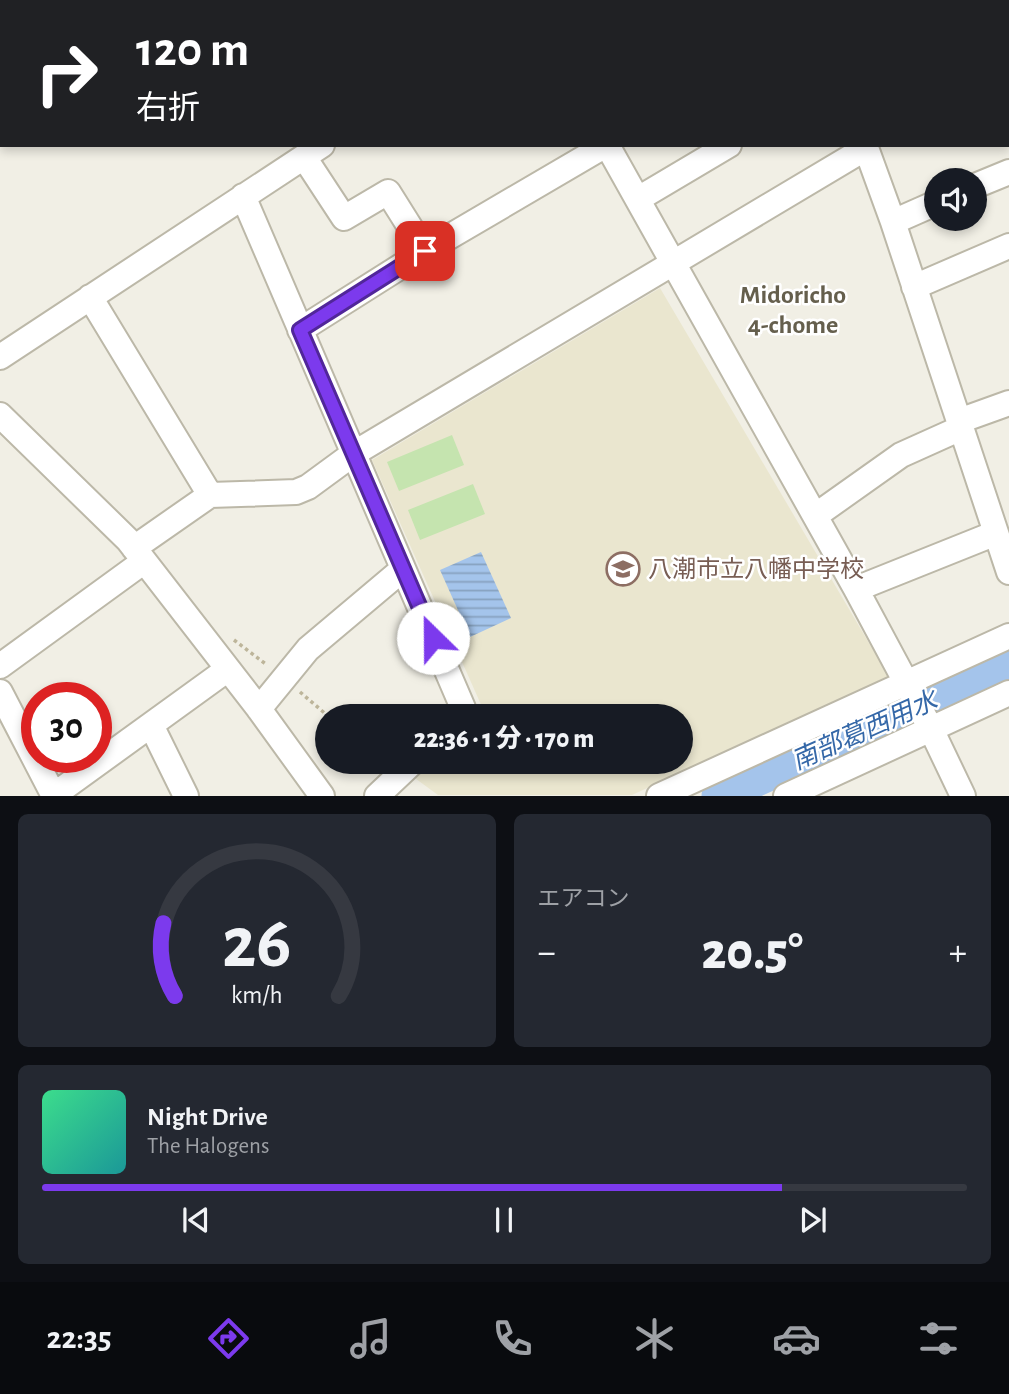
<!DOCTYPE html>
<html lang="ja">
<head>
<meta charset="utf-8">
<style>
  :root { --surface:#171b24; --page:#242831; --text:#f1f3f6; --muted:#9ea1a6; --line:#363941; --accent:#7c3aed }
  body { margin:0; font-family:"Alegreya Sans","Noto Sans JP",sans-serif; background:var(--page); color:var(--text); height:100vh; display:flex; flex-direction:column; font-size:26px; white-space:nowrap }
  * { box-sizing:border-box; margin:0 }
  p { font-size:23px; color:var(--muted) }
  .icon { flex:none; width:38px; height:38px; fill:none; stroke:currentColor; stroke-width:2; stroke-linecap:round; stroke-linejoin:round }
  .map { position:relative; height:796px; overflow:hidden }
  .sheet { display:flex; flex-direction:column; gap:18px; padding:18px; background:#0d0f14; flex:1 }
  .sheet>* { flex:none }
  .guide { position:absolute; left:0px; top:0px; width:1010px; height:147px; box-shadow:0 4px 10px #0003; background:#202124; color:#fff; overflow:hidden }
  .tools { position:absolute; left:924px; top:168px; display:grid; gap:14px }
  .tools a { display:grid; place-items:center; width:63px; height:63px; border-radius:50%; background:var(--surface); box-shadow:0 4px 10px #0003; font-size:35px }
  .speed { position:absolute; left:21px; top:682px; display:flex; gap:14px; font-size:35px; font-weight:700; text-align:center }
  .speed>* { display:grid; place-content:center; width:91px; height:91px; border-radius:50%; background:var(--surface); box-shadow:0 4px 10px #0003; line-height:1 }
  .speed .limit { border:10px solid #d22; background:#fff; color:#111 }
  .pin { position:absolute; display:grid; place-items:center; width:60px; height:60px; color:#fff; margin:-30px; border-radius:14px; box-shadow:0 4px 10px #0006 }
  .me { position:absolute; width:77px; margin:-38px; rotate:337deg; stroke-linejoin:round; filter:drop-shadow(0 0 5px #0008) }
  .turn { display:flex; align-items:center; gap:24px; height:147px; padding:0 21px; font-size:32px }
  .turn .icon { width:91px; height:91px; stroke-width:2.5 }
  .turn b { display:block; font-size:49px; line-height:60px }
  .big { font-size:52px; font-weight:800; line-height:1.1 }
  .sheet .widget { flex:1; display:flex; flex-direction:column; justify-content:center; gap:10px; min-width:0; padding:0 24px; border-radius:10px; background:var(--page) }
  .sheet .dial { align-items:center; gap:0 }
  .dial svg { height:182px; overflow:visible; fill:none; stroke:var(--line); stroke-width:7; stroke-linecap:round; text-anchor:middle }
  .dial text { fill:var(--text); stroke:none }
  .song { display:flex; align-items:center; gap:21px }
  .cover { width:84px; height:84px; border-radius:10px; background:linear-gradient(135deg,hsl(150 70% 55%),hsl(180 70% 35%)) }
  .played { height:7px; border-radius:4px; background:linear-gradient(90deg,var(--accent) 80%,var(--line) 80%) }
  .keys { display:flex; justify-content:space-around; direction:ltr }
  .heat { display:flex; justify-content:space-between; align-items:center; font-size:38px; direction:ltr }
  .sheet .tiles { flex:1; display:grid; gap:18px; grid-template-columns:1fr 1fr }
  .widget:last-child { grid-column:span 2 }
  .trip { position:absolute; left:315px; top:704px; width:378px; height:70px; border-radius:35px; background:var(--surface); box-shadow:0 4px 10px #0003; font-weight:800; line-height:70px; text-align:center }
  .dock { display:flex; height:112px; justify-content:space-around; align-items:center; background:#090b0e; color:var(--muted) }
  .dock .icon { width:49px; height:49px }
  .dock .on { color:var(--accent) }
  .dock b { font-size:32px; color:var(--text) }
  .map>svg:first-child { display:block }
  .education { fill:#eae6cf }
  .pitch { fill:#c5e4af }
  .water { fill:url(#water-rules) }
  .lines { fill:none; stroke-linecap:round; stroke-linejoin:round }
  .river { stroke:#a4c4eb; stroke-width:35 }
  .minor-casing { stroke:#bcb8a8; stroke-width:28 }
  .major-casing { stroke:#dcc868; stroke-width:35 }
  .path { stroke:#bdb59a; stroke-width:3.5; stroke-dasharray:3.5 3.5; stroke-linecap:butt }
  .minor { stroke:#fff; stroke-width:24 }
  .major { stroke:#f8e997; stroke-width:32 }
  .route-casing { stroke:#51269a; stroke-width:18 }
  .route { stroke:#7c3aed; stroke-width:12 }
  .labels { text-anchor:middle; stroke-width:5; stroke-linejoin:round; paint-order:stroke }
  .education-label { font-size:24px; fill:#785e54; stroke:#fff; text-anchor:start }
  .neighbourhood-label { font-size:26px; font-weight:bold; fill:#655f4d; stroke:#fff }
  .water-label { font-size:26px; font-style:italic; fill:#3568a8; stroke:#fff }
</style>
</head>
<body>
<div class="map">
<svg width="1009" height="796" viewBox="0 0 1009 796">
  <defs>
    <pattern id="water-rules" width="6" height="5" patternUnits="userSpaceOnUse" patternTransform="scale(1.75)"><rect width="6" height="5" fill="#a4c4eb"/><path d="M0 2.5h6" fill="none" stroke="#87a1bf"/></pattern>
  </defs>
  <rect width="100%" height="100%" fill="#f1efe5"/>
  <!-- education -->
  <path class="education" d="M660 288 889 677 632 795H438L412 776 428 761H681V716H476L483 709 372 460Z"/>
  <!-- pitch -->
  <path class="pitch" d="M452 435 464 465 399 491 387 462Z
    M473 484 485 514 420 540 408 510Z"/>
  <!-- water -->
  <path class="water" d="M481 552 511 618 470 637 440 570Z"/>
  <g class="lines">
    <!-- river -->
    <path class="river" d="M719 796 1009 665"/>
    <defs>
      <path id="minor" d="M151 0V2
        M337 0 338 2
        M528 0 529 2
        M798 0 799 2
        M941 0 943 2
        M37 2 39 0
        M561 2 564 0
        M841 2 844 0
        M0 30 2 29
        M1008 97 1009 98
        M607 145 856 589 931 729 963 796
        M865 145 893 222 1009 572
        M304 157 344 218 388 192 425 251
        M975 186 1009 172
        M243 196 463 708V716
        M638 199 729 145
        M893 222 936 203
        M914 287 1009 246
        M90 297 210 495
        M300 330 425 251 606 145
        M0 357 322 145
        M0 415 128 540 259 709 322 796
        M959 421 1009 403
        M815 516 901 455 961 428
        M134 548 210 495 296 492 308 487 353 454 866 148
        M856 589 996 533
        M0 666 143 562
        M0 692 54 796
        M259 709 308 649 403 569
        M151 725 186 796
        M54 795 228 669
        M377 796 414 761
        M659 796 1009 636
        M786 796 1009 693"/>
      <path id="major" d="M187 2 189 0
        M0 121 2 120"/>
    </defs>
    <!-- minor casing -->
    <use href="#minor" class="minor-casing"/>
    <!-- major casing -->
    <use href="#major" class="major-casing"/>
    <!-- path -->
    <path class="path" d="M234 640 267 665
      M300 692 328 716"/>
    <!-- minor -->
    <use href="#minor" class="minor"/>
    <!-- major -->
    <use href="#major" class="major"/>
  </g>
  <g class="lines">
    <defs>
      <path id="route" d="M425 251 300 330 433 638"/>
    </defs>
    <!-- route casing -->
    <use href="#route" class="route-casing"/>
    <!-- route -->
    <use href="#route" class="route"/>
  </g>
  <!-- icons -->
  <defs>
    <symbol id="school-ring" viewBox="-11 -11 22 22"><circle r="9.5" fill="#fff" stroke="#8d6e63" stroke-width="1.5"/><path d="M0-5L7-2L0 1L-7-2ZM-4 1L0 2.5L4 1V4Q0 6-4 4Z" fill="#8d6e63"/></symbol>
  </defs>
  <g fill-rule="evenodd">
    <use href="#school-ring" x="604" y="550" width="38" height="38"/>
  </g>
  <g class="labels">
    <!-- education labels -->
    <g class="education-label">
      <text x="648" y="577">八潮市立八幡中学校</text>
    </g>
    <!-- neighbourhood labels -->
    <g class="neighbourhood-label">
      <text x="793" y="303">Midoricho<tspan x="793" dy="30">4-chome</tspan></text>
    </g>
    <!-- water labels -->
    <g class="water-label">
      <text transform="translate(864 730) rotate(-24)" y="9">南部葛西用水</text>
    </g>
  </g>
</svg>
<div class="tools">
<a><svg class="icon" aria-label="sound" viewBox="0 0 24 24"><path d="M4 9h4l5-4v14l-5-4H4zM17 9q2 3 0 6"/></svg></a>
</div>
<div class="speed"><div class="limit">30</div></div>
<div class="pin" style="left:425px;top:251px;background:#d93025"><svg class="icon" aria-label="arrive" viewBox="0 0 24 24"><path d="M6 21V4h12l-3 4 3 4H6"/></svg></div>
<svg class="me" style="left:433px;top:638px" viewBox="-20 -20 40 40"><circle r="19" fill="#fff"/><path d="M0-13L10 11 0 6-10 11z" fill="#7c3aed"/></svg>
<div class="trip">22:36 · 1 分 · 170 m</div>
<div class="guide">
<div class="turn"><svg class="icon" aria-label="right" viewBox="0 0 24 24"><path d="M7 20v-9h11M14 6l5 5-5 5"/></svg><div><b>120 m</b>右折</div></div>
</div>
</div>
<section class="sheet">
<div class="tiles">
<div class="widget dial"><svg viewBox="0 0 100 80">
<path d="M14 69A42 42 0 1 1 86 69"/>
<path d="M14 69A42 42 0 0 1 9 37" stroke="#7c3aed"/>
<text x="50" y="56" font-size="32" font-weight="700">26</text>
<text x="50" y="72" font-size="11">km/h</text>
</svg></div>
<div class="widget"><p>エアコン</p>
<div class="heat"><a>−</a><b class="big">20.5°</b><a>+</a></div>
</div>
<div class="widget">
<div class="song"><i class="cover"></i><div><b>Night Drive</b><p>The Halogens</p></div></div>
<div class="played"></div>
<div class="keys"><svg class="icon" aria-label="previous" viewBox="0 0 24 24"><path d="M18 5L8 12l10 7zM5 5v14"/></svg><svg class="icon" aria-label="pause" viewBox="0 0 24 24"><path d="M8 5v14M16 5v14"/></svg><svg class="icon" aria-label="next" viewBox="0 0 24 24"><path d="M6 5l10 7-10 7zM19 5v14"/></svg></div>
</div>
</div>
</section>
<nav class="dock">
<b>22:35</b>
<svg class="icon on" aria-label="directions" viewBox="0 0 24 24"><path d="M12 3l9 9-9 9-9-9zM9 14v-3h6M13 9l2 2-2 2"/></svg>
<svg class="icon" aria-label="music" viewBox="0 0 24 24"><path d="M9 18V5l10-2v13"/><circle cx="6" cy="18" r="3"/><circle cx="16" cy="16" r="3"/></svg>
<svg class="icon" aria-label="phone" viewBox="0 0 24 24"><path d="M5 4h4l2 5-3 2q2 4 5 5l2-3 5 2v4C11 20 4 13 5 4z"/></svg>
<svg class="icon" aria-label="climate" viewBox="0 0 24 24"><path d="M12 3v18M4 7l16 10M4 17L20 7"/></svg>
<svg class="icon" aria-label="car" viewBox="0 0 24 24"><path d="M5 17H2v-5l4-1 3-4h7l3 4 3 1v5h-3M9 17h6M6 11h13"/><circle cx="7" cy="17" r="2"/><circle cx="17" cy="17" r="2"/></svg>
<svg class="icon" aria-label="filters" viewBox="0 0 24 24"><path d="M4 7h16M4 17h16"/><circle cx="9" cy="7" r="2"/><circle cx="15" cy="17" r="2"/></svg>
</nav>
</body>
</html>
